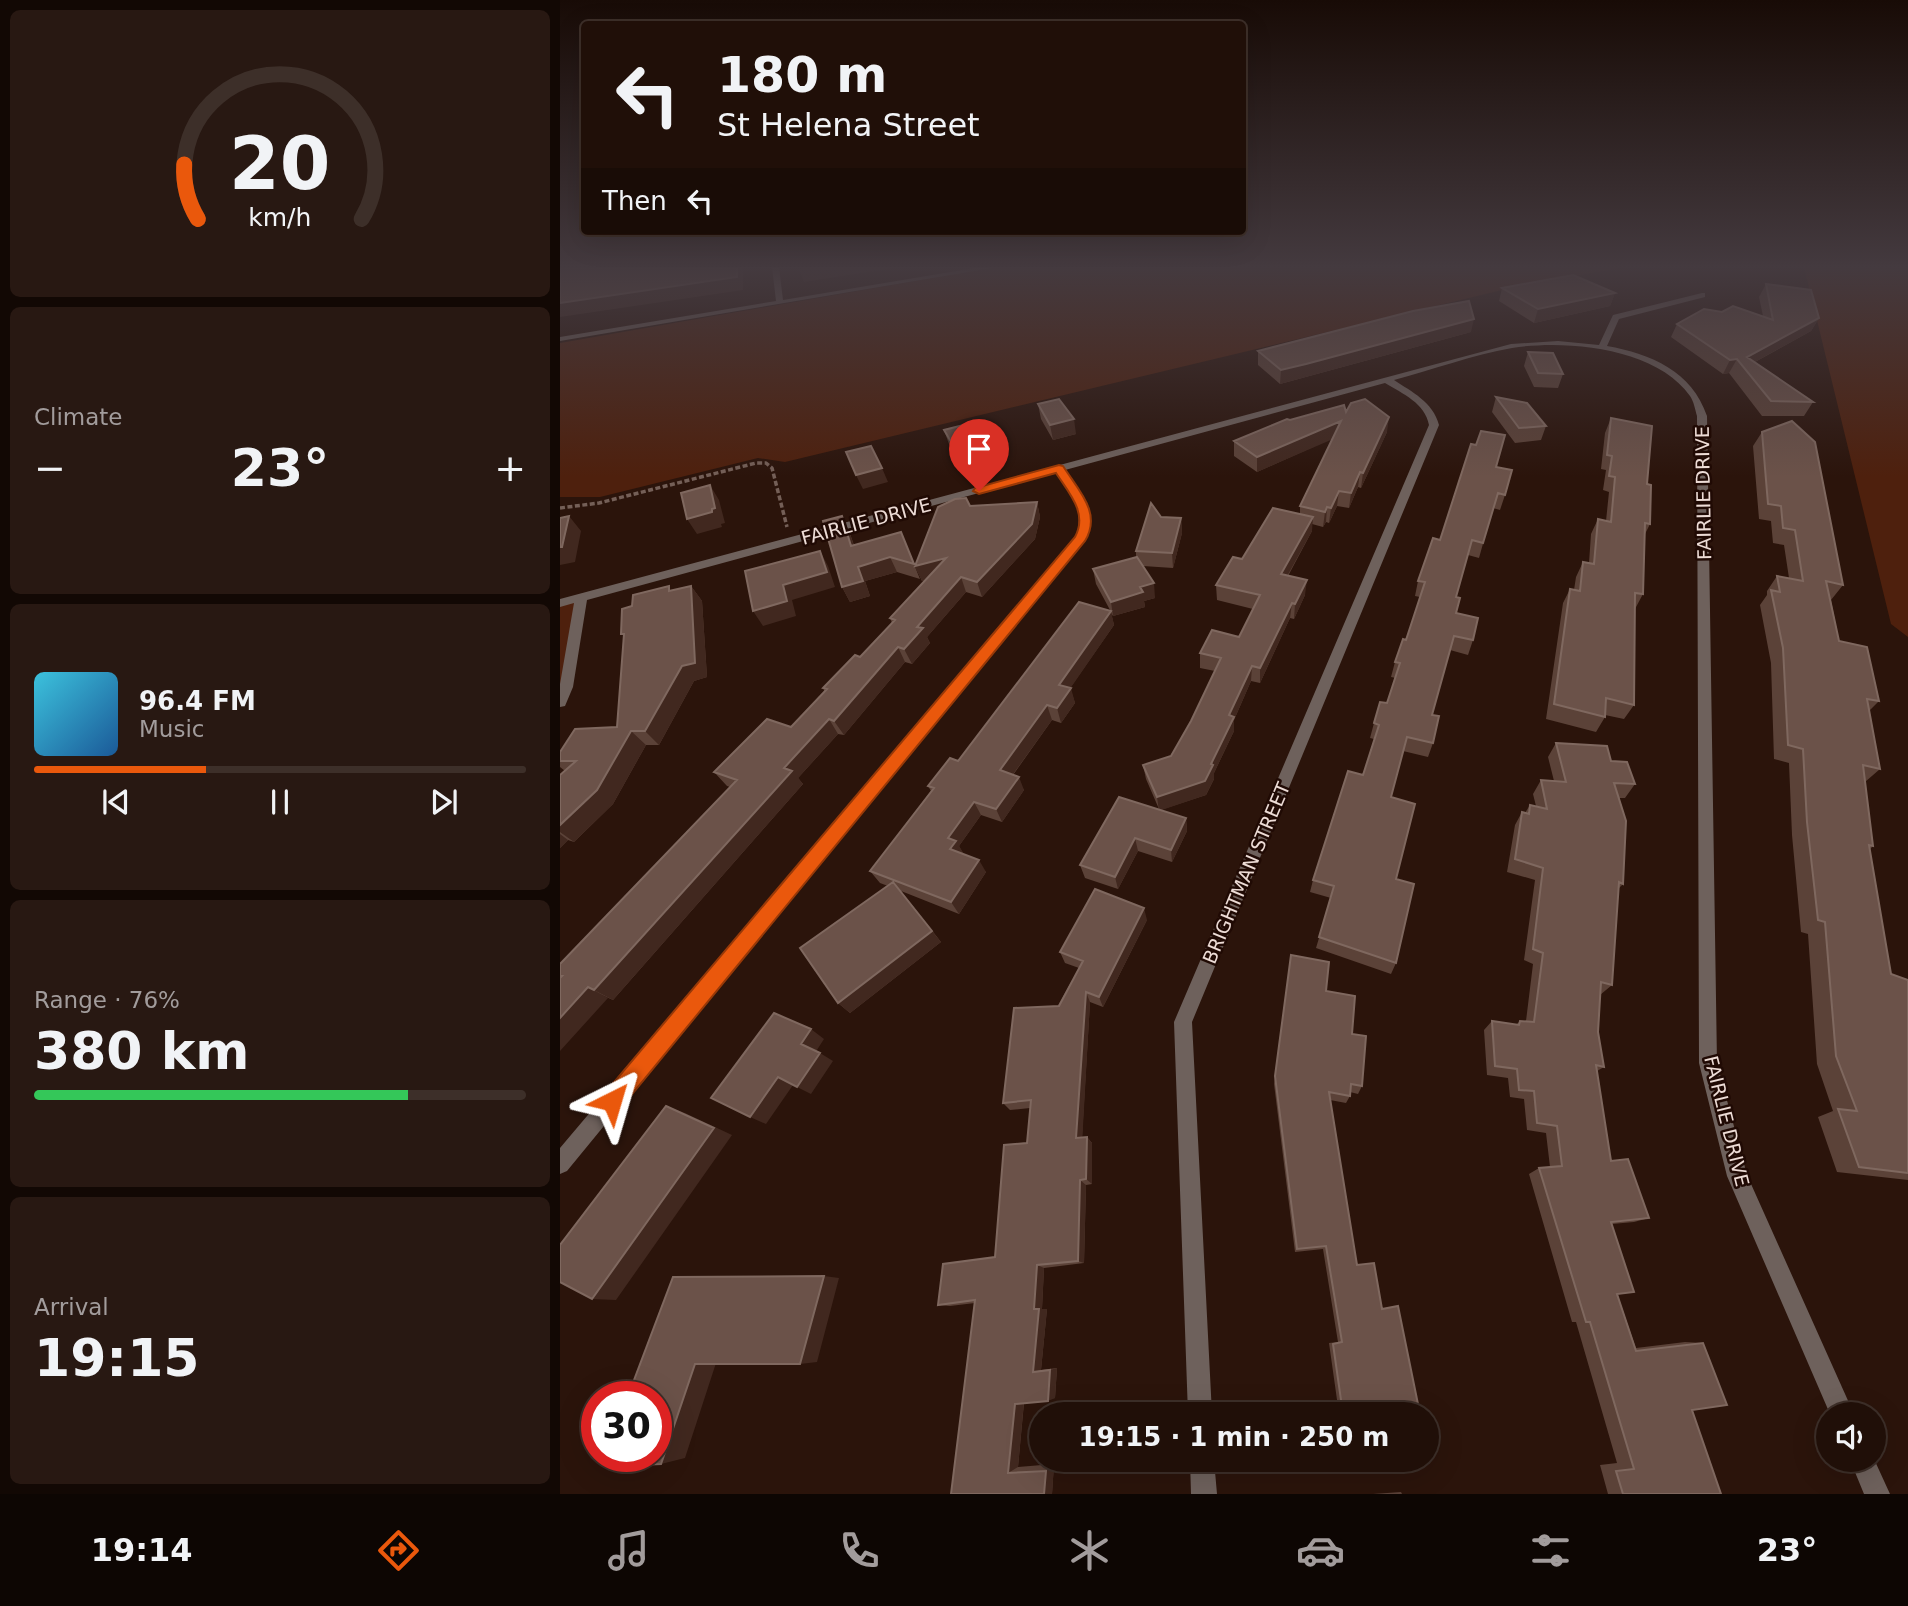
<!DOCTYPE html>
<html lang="en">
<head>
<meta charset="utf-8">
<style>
  :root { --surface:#200f08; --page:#281812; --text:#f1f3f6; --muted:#a29c9c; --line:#3d2f29; --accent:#ea580c }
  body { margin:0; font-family:"DejaVu Sans",sans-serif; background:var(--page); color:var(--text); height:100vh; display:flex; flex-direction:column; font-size:26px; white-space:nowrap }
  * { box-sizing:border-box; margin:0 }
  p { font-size:23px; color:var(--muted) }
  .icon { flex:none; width:38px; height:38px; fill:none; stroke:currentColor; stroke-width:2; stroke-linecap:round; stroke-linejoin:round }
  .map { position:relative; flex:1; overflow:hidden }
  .sheet { display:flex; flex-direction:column; gap:10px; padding:10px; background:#120804; width:560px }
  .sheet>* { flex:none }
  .top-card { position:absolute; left:21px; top:21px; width:665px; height:214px; border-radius:7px; box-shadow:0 7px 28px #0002,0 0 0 2px var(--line); background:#200f08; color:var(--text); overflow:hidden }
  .tools { position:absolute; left:1256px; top:1402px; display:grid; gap:14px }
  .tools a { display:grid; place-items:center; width:70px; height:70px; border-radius:50%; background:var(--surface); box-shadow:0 7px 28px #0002,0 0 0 2px var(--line); font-size:35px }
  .speed { position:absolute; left:21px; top:1381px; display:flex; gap:14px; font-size:35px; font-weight:700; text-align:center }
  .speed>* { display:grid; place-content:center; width:91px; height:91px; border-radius:50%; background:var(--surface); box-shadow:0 7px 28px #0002,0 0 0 2px var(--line); line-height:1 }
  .speed .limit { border:10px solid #d22; background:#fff; color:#111 }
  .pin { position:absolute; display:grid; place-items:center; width:60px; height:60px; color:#fff; margin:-72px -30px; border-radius:50% 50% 50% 0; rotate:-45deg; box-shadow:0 0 7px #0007 }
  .pin .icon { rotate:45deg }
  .me { position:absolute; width:77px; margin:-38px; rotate:40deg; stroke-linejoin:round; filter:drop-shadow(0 0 5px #0008) }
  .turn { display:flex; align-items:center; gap:24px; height:147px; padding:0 21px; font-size:32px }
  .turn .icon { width:91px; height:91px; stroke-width:2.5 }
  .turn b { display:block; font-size:49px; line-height:60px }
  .then { display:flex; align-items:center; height:66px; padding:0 21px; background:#0003; gap:14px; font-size:26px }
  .big { font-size:52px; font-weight:800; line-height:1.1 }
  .sheet .widget { flex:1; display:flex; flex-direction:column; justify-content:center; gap:10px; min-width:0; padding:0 24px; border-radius:10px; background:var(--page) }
  .sheet .dial { align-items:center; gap:0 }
  .dial svg { height:182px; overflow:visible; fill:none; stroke:var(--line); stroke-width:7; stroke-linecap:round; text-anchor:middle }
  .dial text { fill:var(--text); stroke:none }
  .song { display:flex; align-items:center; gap:21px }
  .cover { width:84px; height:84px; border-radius:10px; background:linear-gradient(135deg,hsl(190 70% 55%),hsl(210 70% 35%)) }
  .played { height:7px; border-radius:4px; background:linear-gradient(90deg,var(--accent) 35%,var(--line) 35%) }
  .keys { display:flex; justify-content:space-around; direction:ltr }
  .heat { display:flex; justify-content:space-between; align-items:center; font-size:38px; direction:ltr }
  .charge { height:10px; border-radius:5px; background:linear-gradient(90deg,#34c759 76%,var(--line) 0) }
  .trip { position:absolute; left:469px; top:1402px; width:410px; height:70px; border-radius:35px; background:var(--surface); box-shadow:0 7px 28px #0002,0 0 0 2px var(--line); font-weight:800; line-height:70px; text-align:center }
  .menu { display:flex; height:112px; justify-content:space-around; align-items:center; background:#0d0603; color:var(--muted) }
  .menu .icon { width:49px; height:49px }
  .menu .on { color:var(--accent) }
  .menu b { font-size:32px; color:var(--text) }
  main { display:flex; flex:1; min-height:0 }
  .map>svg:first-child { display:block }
  .green { fill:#4e200d }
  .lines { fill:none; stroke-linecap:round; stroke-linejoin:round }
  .path { stroke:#745f57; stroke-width:3.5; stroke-dasharray:5 2.5; stroke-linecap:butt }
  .minor { fill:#6e615c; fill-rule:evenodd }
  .wall { fill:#5b4238 }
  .shaded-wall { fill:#41281f }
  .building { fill:#6b5249; stroke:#7f685f; stroke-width:2 }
  .route { fill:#ea580c; stroke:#983908; stroke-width:2 }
  .labels { text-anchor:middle; stroke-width:5; stroke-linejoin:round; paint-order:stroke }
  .street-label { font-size:19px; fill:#eddcd6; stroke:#200a04 }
</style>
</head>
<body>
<main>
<section class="sheet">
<div class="widget dial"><svg viewBox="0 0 100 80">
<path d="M14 69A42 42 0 1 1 86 69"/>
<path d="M14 69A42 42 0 0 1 8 45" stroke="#ea580c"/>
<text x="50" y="56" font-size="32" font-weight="700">20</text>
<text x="50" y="72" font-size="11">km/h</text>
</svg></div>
<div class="widget"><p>Climate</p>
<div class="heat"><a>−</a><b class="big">23°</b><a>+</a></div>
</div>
<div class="widget">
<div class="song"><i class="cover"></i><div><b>96.4 FM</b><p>Music</p></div></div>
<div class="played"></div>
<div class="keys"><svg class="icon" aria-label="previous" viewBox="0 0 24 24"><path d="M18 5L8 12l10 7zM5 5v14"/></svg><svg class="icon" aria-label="pause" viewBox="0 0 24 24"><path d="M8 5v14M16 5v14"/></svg><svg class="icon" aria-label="next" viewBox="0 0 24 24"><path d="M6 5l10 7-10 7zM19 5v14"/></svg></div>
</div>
<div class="widget"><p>Range · 76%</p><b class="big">380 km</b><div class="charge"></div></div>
<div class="widget"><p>Arrival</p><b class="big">19:15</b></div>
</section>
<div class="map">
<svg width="1348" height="1494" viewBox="0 0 1348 1494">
  <rect width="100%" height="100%" fill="#2b140b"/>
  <!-- green -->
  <path class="green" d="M435 267H1066L963 285 225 462 198 458 40 497H0V343Z
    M1244 267H1348V637L1331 624Z
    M21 598 0 702V603Z"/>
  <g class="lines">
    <!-- path -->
    <path class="path" d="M0 508 39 503 196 463H206L212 468 227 527"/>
    <!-- minor -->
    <path class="minor" d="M212 267H219L223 300 420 267H438L0 341V337L216 301Z
      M1142 293H1145V297L1059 319 1047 346C1091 354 1132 371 1147 416L1157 1063 1187 1175 1294 1414H1270L1167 1176 1139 1063 1137 416C1135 409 1134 402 1130 396 1097 348 1006 339 952 348 912 355 872 370 834 380 852 392 873 402 879 425L632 1022 652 1414H628L614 1022 869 425C865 403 843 394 825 383L505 470C520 493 539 513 524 541L7 1171 0 1174V1148L515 538C526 511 511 494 496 472L27 600 13 687 5 706 0 707V684L14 603 0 607V599L951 344 998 341 1039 345 1053 315Z
      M1314 1459 1330 1494H1304L1290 1460Z
      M630 1460H654L657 1494H631Z"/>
  </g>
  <!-- wall -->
  <path class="wall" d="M1206 284 1259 318 1251 331 1195 362 1253 402 1244 416H1202L1169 373 1163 374 1111 337 1117 324 1162 312 1203 316 1199 297Z
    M942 288 1055 293 1050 306 974 323 939 301Z
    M911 332 720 384 698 365V351Z
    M968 352 1003 374 998 388 974 387 964 366Z
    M936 397 986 426 981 440 955 443 932 412Z
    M478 404 516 434 493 440 481 419Z
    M786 412 827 432 801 488 798 487 789 508 777 506 769 523 766 522 763 527 752 524V531L728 576 745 595 734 619 730 618 700 683 691 681 674 720V731L654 773V779L646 795 600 810 626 818 627 831 612 862 578 851 558 889 525 878 520 865 599 809 586 779 583 765 611 756 631 721 655 671 640 668V653L679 637 693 609 657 600 656 585 682 559 740 514V506L773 438 697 472 674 456V441L730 420Z
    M1051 418 1087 484 1090 524 1085 534 1083 594 1075 609 1074 705 1064 719 1045 715V717L1036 732 986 719 1003 603 1010 589 1014 590 1016 577 1023 562 1029 563 1031 534 1038 519 1046 521 1049 492 1043 490 1046 470 1041 469 1045 433Z
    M384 430 432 456 401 465 389 444Z
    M1202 432 1283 585 1271 600 1279 641 1319 701 1309 711 1320 769 1305 782 1313 846 1310 849 1331 974 1348 980V1180L1277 1172 1258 1117 1273 1111 1257 1064 1248 934 1241 932 1232 835 1229 763 1214 759 1211 663 1200 605 1207 595V591L1217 576 1229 578 1224 545 1213 543 1211 521 1199 519 1193 446Z
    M936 467 945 495 940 510 933 508 919 558 908 555 896 597V613L913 640 908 655 890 650 872 715 873 743 868 757 843 751 831 797 836 879V963L831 974 756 948 771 898 750 892 753 880 803 775 814 739 810 738 814 723 827 703 836 678 831 677 835 662 846 640 860 597 855 596 858 581 880 540Z
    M477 502 480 517 475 539 422 597 406 592 367 637 370 643 352 664 345 662 284 735 278 734 238 778 243 784 53 1000 0 976V964L170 787 167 786 154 772 231 727 265 692 263 688 300 657 332 623 330 618 365 580 362 581 355 566 410 506Z
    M601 517 621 518 622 533 613 568 583 566 595 598 584 601 585 607 553 616 551 613 554 625 510 688 515 703 501 723 492 720 453 775 464 790 442 822 421 815 399 846 403 854 426 872 399 914 341 891 381 942 290 1013 278 1003 328 886 320 883 310 871 371 791 368 786 398 761 550 610 536 584 533 569 576 557V551Z
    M289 531 294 545 341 532 360 579 337 572 305 581 310 596 290 602 282 587Z
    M131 586 142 601 147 677 134 681 99 745H86L53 804 14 842 8 840 0 848V775L5 771 0 767V752L57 727 72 606 113 590Z
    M996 743 1051 761 1075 784 1065 798H1058L1063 884 1058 889 1052 985 1040 995 1038 1032 1044 1067 1037 1071 1051 1161 1089 1218 1074 1222 1052 1224 1057 1294 1076 1348 1125 1342 1143 1343 1132 1410 1161 1494H1048L1040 1465 1057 1463 1016 1322H1012L969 1174 979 1168 990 1167 986 1133 967 1130 964 1099 950 1097 948 1078 927 1075 924 1030 932 1021 956 1025 960 1021H966L973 964 964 960 975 880 947 872 955 825 962 812 965 813 970 805 976 806 973 794 981 780 994 781 988 757Z
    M587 920 543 1007 530 1002 522 1137H527L532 1143V1184L526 1185 524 1263 484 1268 482 1309H487L481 1370 497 1368 495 1398 464 1403 458 1467 494 1464 492 1494H391L415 1303 390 1306 378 1305 435 1257 467 1143 470 1108 450 1110 443 1103 519 968 505 963 500 952Z
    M731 955 766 991 792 1034 802 1086 798 1094 790 1092V1096L786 1103 770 1100 797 1265 822 1308 860 1414H779L769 1343 778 1342 763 1249 735 1252 714 1084Z
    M841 1492 842 1494H813Z"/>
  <!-- shaded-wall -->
  <path class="shaded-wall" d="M177 267H183V290L0 317V303Z
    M251 267H340L244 282 239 269Z
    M1055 293 1050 306 974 323 978 309Z
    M1259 318 1251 331 1184 368 1187 357Z
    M914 319 911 332 720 384 721 370Z
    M1177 359 1169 373 1163 374 1170 360Z
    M829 417 827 432 801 488 803 473Z
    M514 419 516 434 493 440 490 425Z
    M781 421 780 436 697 472V457Z
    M428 441 432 456 401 465 396 450Z
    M322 468 328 482 303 489 296 475Z
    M800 472 798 487 789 508 791 493Z
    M150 485 159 500 165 523 161 524 162 527 137 534 127 519Z
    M779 491 777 506 769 523 771 508Z
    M477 502 480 517 475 539 422 597 417 582Z
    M767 507 766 522 763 527 765 512Z
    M9 516 21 531 15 562 0 565V547Z
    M282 516 289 531 299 561 291 546Z
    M753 517 752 531 720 589 721 574Z
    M621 518 622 533 613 568 612 553Z
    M260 551 268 566 275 587 232 600 236 616 203 626 193 611Z
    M330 557 337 572 305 581 310 596 290 602 282 587 298 567Z
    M386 558 392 573 362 581 355 566Z
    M401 577 406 592 367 637 370 643 352 664 344 649 357 627Z
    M747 580 745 595 734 619 735 604Z
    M594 583 595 598 584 601 585 607 553 616 551 602 580 587Z
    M131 586 142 601 147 677 134 681 99 745 85 731Z
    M732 603 730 618 700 683V668Z
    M551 611 554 625 503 699 499 685Z
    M338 647 345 662 284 735 274 721Z
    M692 666 691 681 674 720V731L654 773V779L646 795 599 811 597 797 651 764 669 715Z
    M511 688 515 703 501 723 497 708Z
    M487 705 492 720 446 784 440 770Z
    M269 719 278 734 238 778 243 784 53 1000 34 990 224 768Z
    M71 731 86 745 53 804 14 842 0 832V825Z
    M459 777 464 790 442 822 436 809Z
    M414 802 421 815 399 846 404 854 398 862 390 849 388 838Z
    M626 818 627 831 612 862 611 850Z
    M0 834 8 840 0 848Z
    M575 838 578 851 558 889 555 877Z
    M419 860 426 872 399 914 391 902Z
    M584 908 587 920 543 1007 539 997Z
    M372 931 381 942 290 1013 278 1003Z
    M28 987 48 998 0 1051V1018Z
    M526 992 530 1002 522 1144 516 1138Z
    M251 1029 264 1039 255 1053 241 1044Z
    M260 1053 273 1061 251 1094 237 1087Z
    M218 1077 233 1085 206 1124 190 1117Z
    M106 1106 125 1113 172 1135 56 1300 32 1299Z
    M527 1137 532 1143V1184L526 1179Z
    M520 1180 526 1185 524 1263 518 1261Z
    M477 1265 484 1268 482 1309H487L481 1370 473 1372 474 1309Z
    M264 1276 279 1278 257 1362 240 1364Z
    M156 1363 125 1458 101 1464 135 1364Z
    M497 1368 495 1398 488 1401 490 1370Z
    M464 1401 458 1467 448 1473 455 1404Z
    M494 1464 492 1494H484L486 1471Z"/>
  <!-- building -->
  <path class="building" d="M0 267H177V277L0 303Z
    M1013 275 1055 293 978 309 942 288Z
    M1206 284 1251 290 1259 318 1187 357 1253 402 1211 401 1177 359 1170 360 1117 324 1144 309 1162 312 1173 306 1213 320Z
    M909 301 914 319 746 364 721 370 698 351 853 311Z
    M968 352 993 353 1003 374 978 373Z
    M936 397 967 403 986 426 959 428Z
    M499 399 514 419 490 425 478 404Z
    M805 399 829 417 803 473 800 472 791 493 779 491 771 508 767 507 765 512 740 506 781 421 697 457 674 441 727 419 730 420 784 405 786 412 791 403Z
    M1051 418 1092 426 1087 484 1091 485 1090 524 1085 523 1083 594 1075 593 1074 705 1046 698 1045 717 994 704 1010 589 1020 591 1023 562 1034 564 1038 519 1051 522 1055 477 1049 476 1052 456 1047 455Z
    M1232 421 1255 442 1283 585 1266 581 1279 641 1307 647 1319 701 1307 699 1320 769 1303 765 1313 846 1309 845 1331 974 1348 980V1173L1299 1167 1278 1109 1297 1111 1276 1056 1265 922 1258 920 1247 822 1243 749 1228 745 1223 648 1211 590 1220 592 1217 576 1243 581 1235 530 1223 528 1221 506 1208 504 1202 432Z
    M416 422 428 441 396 450 384 430Z
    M921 431 945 435 936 467 952 470 945 495 938 493 923 543 912 540 896 597 900 598 896 613 918 618 913 640 894 636 872 715 879 716 873 743 847 737 831 797 855 804 836 879 854 884 836 963 759 937 774 886 753 880 788 771 803 775 819 725 814 723 820 702 827 703 840 663 835 662 843 639 846 640 865 582 858 581 873 538 880 540 911 444 916 445Z
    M311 446 322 468 296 475 286 452Z
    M150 485 155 508 152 509V512L127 519 121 493Z
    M406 498 410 506 477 502 472 524 417 582 401 577 357 627 363 628 344 649 338 647 274 721 269 719 224 768 232 771 34 990 28 987 0 1018V978L2 976H0V964L177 780 154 772 207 719 231 727 267 689 263 688 295 655 300 657 335 620 330 618 386 558 355 566 378 507 395 499Z
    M591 503 601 517 621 518 612 553 576 551Z
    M713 508 753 517 721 574 747 580 735 604 732 603 700 668 692 666 669 715 674 717 651 764 653 765 645 781 597 797 583 765 611 756 631 721 661 658 640 653 652 630 679 637 700 595 656 585 673 557 682 559Z
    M9 516 2 547H0V518Z
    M282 516 291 546 341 532 354 564 330 557 298 567 303 581 282 587 263 521Z
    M260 551 267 572 223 585 227 601 193 611 185 571Z
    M577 557 594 583 580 587 583 592 551 602 533 569Z
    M109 586V591L131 586 135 663 122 666 85 731H71L37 790 0 825V775L16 761H0V752L15 729 57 727 64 634H61L62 609 72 606 73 595Z
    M519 602 551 611 499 685 511 688 497 708 487 705 440 770 459 777 436 809 414 802 388 838 396 841 390 849 419 860 391 902 310 871 374 788 368 786 390 758 398 761Z
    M996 743 1047 746 1051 761 1067 762 1075 784 1054 783 1066 821 1063 884 1059 882 1052 985 1041 982 1038 1032 1044 1067 1036 1065 1051 1161 1068 1159 1089 1218 1051 1222 1074 1292 1057 1294 1076 1351 1143 1343 1167 1405 1132 1410 1161 1494H1063L1056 1471 1074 1469 1030 1322H1026L979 1168 1002 1166 997 1126 977 1123 974 1091 959 1090 957 1069 935 1066 932 1021 959 1025 960 1021 974 1022 983 953 973 949 983 868 955 859 962 812 969 814 970 805 987 809 981 780 1006 782Z
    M559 797 626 818 611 850 575 838 555 877 520 865Z
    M333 882 372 931 278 1003 240 948Z
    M535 889 584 908 539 997 526 992 516 1138 527 1137 526 1179 520 1180 518 1261 477 1265 474 1309H479L473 1372 490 1370 488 1401 455 1404 448 1473 486 1471 484 1494H391L415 1300 378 1305 383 1264 435 1257 444 1145 467 1143 471 1100 443 1103 454 1008 499 1006 523 961 500 952Z
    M731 955 769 962 766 991 795 996 792 1034 806 1036 802 1086 791 1084 790 1096 769 1092 797 1265 814 1263 822 1309 838 1306 860 1414H783L773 1344 782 1342 766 1246 737 1249 715 1076Z
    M214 1013 251 1029 241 1044 260 1053 237 1087 218 1077 190 1117 151 1098Z
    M106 1106 154 1128 32 1299 0 1282V1245Z
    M264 1276 240 1364H135L101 1464 55 1466 59 1456H96V1396H68L113 1277Z"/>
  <!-- sky -->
  <linearGradient id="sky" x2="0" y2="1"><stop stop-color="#180b06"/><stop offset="0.56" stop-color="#443a3f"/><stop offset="1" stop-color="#443a3f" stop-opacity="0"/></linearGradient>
  <rect width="1348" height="477" fill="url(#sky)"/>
  <!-- route -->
  <path class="route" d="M499 465 503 466C519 491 542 513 525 541L60 1109 52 1112 44 1109 41 1101 44 1094 515 537C528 513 509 493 496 473L419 494 413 491 415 488Z"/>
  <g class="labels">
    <!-- street labels -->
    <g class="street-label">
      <text transform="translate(1143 493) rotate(-91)" y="7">FAIRLIE DRIVE</text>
      <text transform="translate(306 521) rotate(-15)" y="7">FAIRLIE DRIVE</text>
      <text transform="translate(686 873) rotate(-67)" y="7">BRIGHTMAN STREET</text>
      <text transform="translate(1167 1121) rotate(76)" y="7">FAIRLIE DRIVE</text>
    </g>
  </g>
</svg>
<div class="tools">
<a><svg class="icon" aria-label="sound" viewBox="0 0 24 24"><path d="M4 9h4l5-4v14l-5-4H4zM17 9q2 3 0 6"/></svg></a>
</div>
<div class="speed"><div class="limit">30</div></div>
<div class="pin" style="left:419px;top:491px;background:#d93025"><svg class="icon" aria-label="arrive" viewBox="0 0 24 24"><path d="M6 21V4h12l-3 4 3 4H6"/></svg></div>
<svg class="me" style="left:52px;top:1101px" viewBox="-20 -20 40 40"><path d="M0-17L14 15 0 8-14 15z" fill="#ea580c" stroke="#fff" stroke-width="4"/></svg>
<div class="trip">19:15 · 1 min · 250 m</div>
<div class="top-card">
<div class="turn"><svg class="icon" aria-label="left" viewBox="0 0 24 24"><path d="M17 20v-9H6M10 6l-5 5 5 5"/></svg><div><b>180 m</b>St Helena Street</div></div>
<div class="then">Then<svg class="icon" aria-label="left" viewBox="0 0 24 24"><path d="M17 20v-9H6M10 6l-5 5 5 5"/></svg></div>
</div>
</div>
</main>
<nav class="menu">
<b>19:14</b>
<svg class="icon on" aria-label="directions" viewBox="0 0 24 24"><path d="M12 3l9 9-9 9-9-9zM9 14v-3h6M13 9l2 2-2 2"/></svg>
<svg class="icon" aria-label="music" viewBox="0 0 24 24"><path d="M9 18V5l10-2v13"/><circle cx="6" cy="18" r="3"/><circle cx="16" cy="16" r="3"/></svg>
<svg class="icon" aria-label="phone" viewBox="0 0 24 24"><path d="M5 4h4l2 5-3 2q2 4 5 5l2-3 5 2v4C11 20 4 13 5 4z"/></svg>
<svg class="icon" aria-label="climate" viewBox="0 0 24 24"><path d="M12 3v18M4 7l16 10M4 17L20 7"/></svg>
<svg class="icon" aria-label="car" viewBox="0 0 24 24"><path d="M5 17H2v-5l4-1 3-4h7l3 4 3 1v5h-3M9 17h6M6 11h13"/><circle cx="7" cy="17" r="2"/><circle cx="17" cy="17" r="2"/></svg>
<svg class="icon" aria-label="filters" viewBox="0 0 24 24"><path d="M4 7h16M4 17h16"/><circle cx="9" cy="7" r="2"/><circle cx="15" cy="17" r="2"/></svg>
<b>23°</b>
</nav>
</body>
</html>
